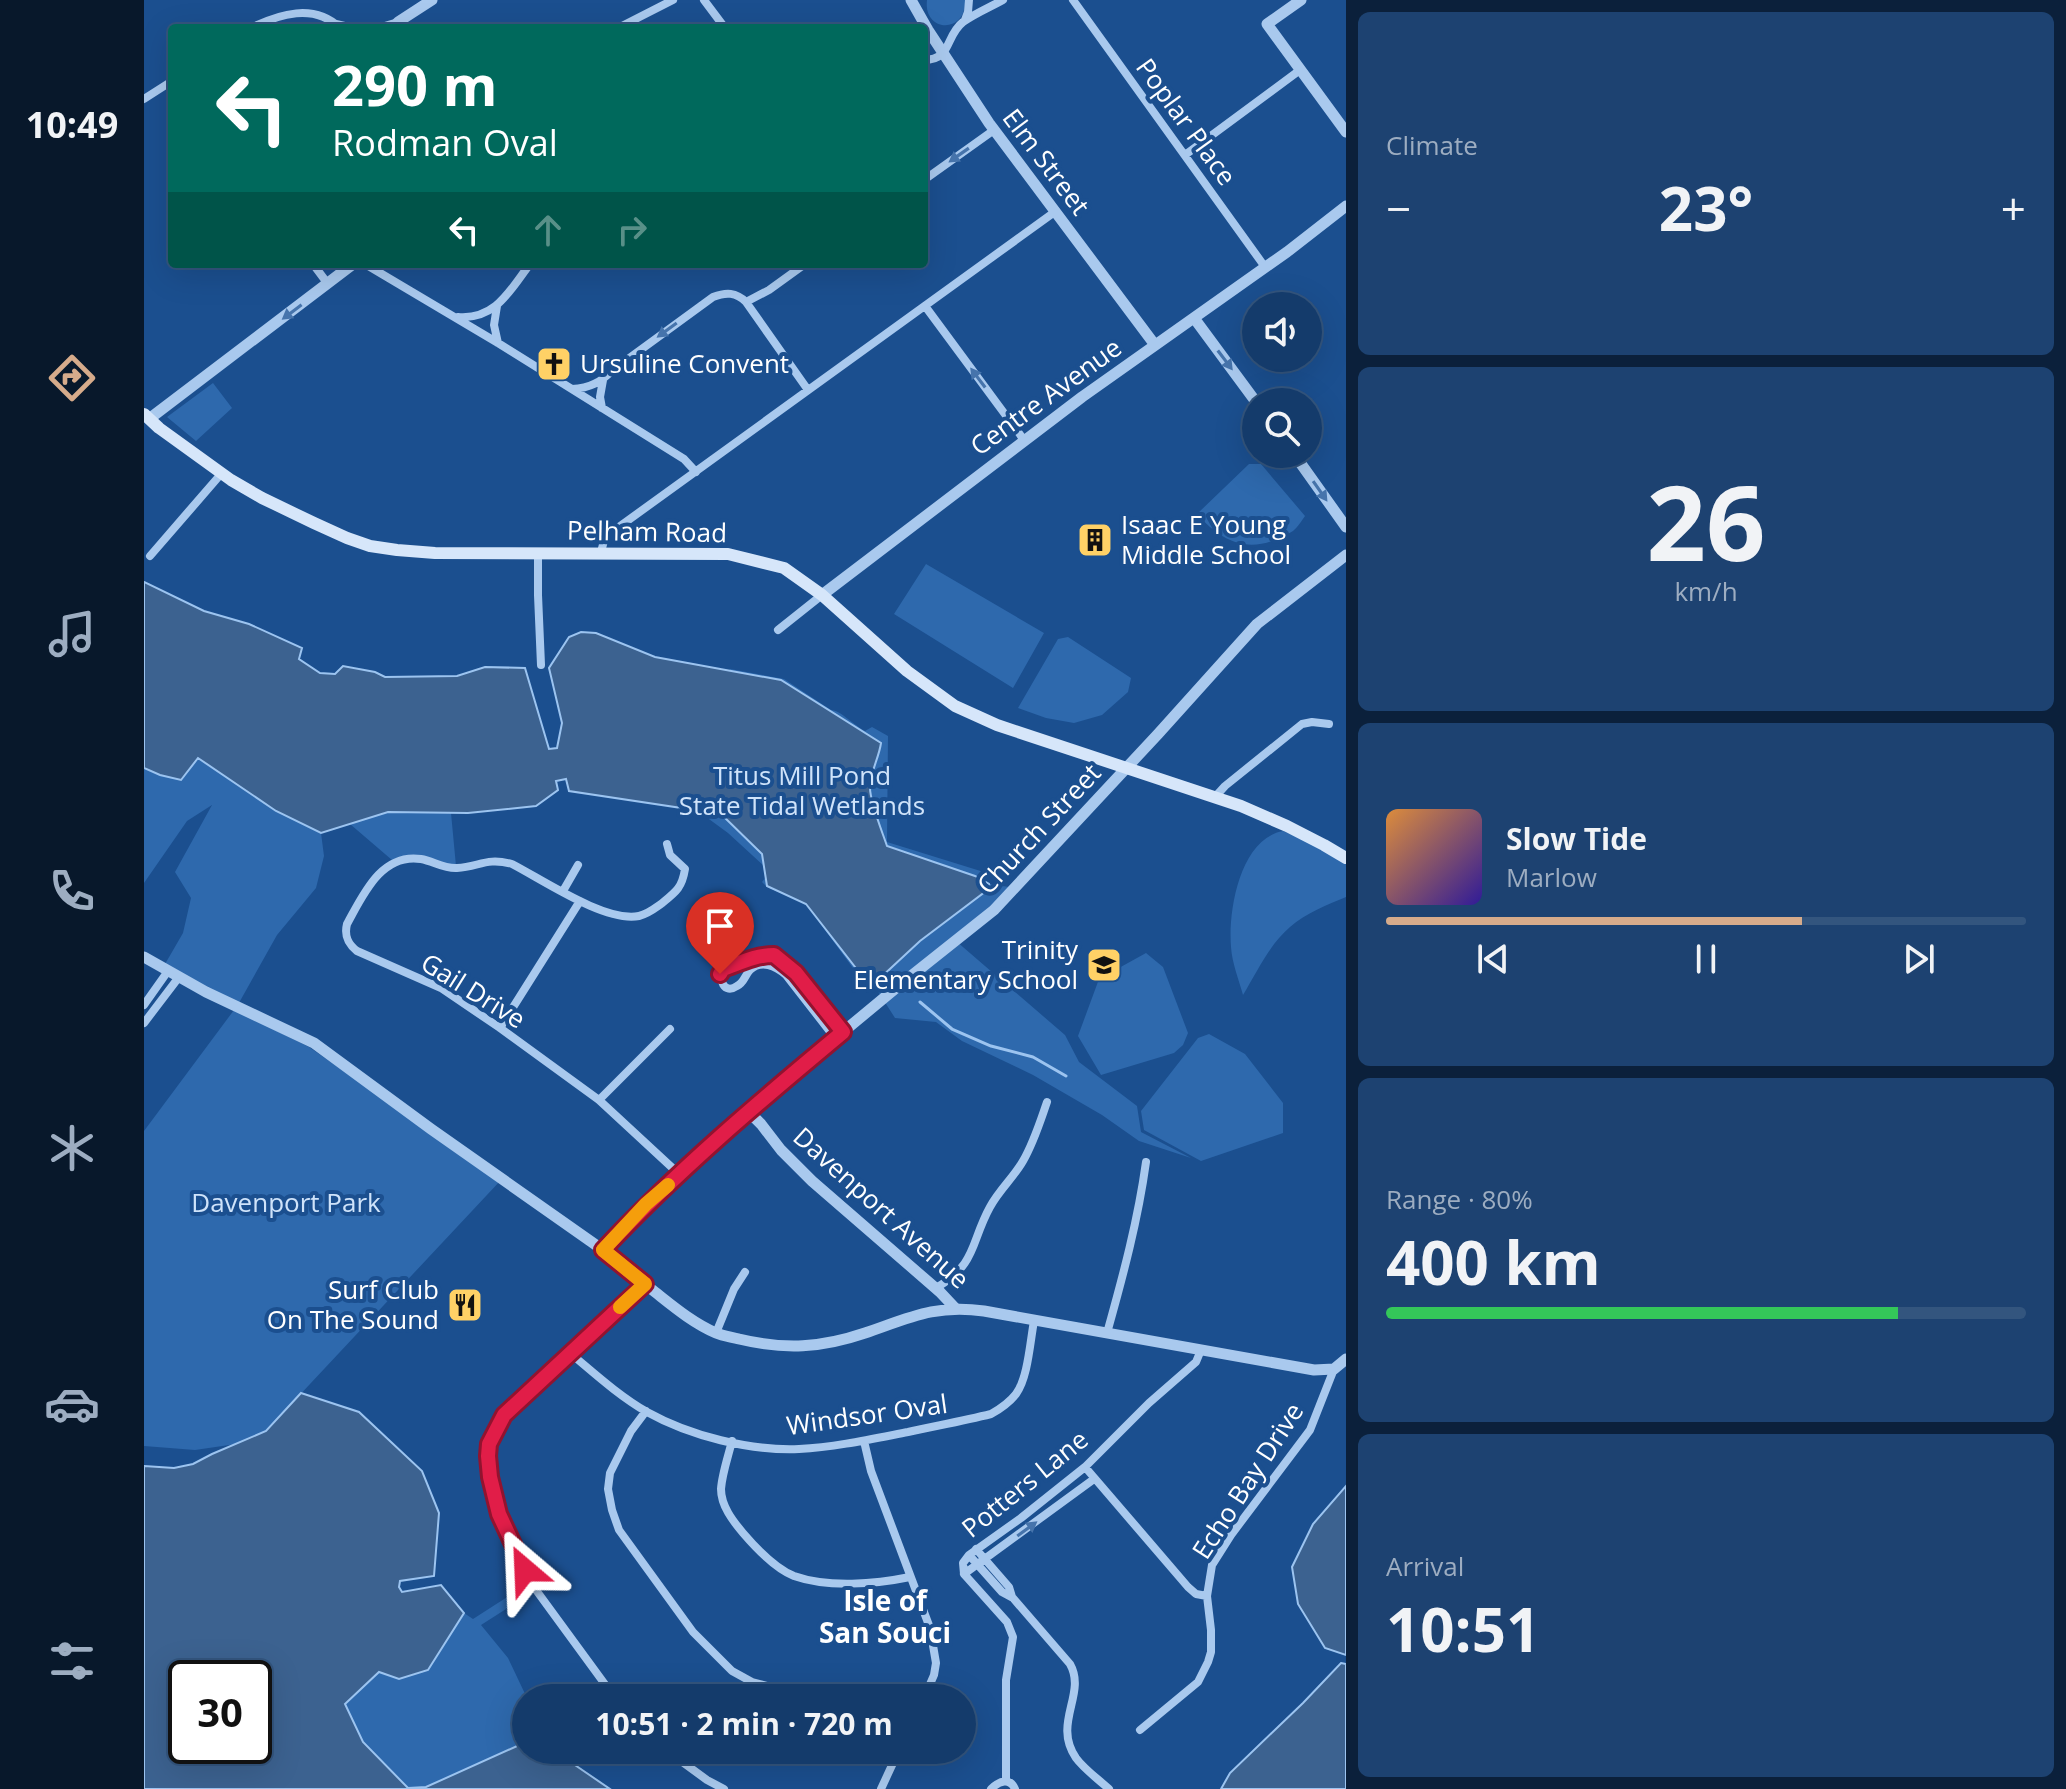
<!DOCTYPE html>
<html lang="en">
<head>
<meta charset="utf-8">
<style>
  :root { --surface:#143b6b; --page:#1d4271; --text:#f1f3f6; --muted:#9dadc1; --line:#33557e; --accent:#d6ab8b }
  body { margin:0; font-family:"Open Sans",sans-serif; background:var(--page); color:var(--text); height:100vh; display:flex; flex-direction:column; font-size:30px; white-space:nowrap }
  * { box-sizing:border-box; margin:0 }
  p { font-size:26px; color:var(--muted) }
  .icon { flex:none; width:44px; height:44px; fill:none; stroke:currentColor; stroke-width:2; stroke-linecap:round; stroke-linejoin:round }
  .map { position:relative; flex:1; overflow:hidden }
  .panel { display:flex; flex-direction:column; gap:12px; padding:12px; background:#0b203b; width:720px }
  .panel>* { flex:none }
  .guide { position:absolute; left:24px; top:24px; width:760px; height:244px; border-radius:8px; box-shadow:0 8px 32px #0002,0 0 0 2px var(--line); background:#00695c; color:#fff; overflow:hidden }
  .controls { position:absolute; left:1098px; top:292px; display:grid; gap:16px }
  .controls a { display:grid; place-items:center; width:80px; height:80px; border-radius:50%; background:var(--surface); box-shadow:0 8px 32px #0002,0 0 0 2px var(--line); font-size:40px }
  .speed { position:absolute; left:24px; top:1660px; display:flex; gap:16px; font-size:40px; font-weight:700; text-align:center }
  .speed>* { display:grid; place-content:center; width:104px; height:104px; border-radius:50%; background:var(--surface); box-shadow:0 8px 32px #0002,0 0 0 2px var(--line); line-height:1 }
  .speed .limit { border:4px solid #111; border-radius:12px; background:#fff; color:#111 }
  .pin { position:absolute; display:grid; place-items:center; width:68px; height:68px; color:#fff; margin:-82px -34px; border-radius:50% 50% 50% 0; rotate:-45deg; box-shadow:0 0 8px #0007 }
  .pin .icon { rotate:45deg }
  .me { position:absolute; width:88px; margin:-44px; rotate:334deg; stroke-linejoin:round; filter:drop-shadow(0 0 6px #0008) }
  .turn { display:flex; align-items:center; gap:28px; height:168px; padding:0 32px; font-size:36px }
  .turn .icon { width:104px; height:104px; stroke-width:2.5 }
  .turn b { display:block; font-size:56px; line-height:68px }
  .lanes { display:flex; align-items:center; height:76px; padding:0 32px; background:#0003; justify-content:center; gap:40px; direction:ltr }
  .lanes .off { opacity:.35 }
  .big { font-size:60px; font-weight:700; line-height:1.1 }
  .panel .widget { flex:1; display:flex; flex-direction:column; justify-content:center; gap:12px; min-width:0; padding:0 28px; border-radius:12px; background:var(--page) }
  .panel .dial { align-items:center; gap:0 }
  .dial b { font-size:104px; line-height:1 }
  .song { display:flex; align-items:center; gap:24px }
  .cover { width:96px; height:96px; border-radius:12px; background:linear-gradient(135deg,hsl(30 70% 55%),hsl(250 70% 35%)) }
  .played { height:8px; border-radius:4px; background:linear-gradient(90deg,var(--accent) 65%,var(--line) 65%) }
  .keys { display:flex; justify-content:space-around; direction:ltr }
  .heat { display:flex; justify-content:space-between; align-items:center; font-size:44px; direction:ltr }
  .charge { height:12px; border-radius:6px; background:linear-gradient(90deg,#34c759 80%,var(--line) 0) }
  .trip { position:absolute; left:368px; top:1684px; width:464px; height:80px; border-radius:40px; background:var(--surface); box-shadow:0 8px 32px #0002,0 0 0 2px var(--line); font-weight:700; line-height:80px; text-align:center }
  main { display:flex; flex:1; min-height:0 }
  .tab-bar { display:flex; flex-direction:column; width:144px; justify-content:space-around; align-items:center; background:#08182b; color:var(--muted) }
  .tab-bar .icon { width:56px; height:56px }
  .tab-bar .current { color:var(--accent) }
  .tab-bar b { font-size:36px; color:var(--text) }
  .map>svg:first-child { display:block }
  .green { fill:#2e69ad }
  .water { fill:#3c6290; stroke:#9cc4f0; stroke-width:2; fill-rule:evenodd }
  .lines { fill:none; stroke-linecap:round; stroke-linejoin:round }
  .stream { stroke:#9cc4f0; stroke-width:3 }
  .minor { stroke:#a9c9ee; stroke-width:8 }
  .tertiary { stroke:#a9c9ee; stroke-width:11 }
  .secondary { stroke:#d6e6fa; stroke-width:12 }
  .oneway { fill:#4674ac }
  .route-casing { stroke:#92132f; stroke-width:20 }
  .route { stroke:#e11d48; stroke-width:14 }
  .slow { stroke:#f59e0b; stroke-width:14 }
  .labels { text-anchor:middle; stroke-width:8; stroke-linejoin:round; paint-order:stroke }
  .street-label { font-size:26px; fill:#fff; stroke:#1b4f8f }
  .poi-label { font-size:26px; fill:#fff; stroke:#1b4f8f; text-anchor:start }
  .park-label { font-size:26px; fill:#cfe3fa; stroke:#1b4f8f }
  .neighbourhood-label { font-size:28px; font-weight:bold; fill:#fff; stroke:#1b4f8f }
</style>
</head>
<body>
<main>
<nav class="tab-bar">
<b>10:49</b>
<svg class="icon current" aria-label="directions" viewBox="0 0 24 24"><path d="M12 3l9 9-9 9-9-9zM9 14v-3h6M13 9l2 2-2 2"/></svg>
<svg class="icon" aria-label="music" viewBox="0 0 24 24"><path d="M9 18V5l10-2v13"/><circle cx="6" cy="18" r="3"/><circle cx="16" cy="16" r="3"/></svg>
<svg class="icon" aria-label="phone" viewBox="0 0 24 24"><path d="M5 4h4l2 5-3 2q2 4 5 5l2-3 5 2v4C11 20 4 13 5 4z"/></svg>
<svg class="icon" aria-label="climate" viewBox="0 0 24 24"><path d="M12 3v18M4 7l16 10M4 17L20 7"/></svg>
<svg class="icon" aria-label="car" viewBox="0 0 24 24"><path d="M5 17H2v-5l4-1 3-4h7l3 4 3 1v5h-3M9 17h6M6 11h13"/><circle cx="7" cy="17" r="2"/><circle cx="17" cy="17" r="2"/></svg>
<svg class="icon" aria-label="filters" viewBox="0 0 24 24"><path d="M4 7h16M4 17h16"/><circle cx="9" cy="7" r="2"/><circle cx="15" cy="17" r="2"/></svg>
</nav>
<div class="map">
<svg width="1202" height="1789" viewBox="0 0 1202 1789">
  <rect width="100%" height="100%" fill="#1b4f8f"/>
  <!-- green -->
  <path class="green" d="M783 0H821C823 34 779 33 783 0Z
    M69 383 88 408 52 441 23 417Z
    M1105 464H1117L1161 516C1158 520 1154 527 1149 531 1146 533 1141 535 1137 537 1103 554 1077 541 1053 514Z
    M782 564 900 633 869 688 750 614Z
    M924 637 987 678 984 692 958 715 930 723 902 718 874 708 914 639Z
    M586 669 640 679 687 710C696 710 711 726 721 731L728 727 744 736 743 842 843 873 837 879 845 884 872 888 812 941 921 1035 935 1062 993 1106 997 1132 1047 1158 995 1141 958 1115 889 1075 818 1041 792 1022 751 1018 728 982 722 981 719 977 717 979 662 904 623 887 618 882 622 877 620 866 584 833 554 811 523 806Z
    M54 757 132 811 177 833 180 856 172 888 133 935 91 1010 165 1047 357 1180 122 1431 92 1444 51 1450 0 1446V1131L90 1010 17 971 39 933 47 898 31 872 68 805 43 821 0 883V768L16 775Z
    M244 812 307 813 312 866 248 860 206 824Z
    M1139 831 1166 842 1202 864V897C1183 905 1162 913 1146 927 1125 945 1113 972 1099 995 1095 980 1088 963 1087 947 1084 910 1096 839 1139 831Z
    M1002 953 1019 967 1044 1033 1039 1045 1030 1053 957 1075 934 1036 955 979Z
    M1065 1034 1101 1054 1139 1103V1133L1057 1161 1000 1130 997 1111 1054 1038Z
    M385 1583 390 1591 337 1625 364 1658 383 1698H382V1742L282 1787 264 1788 219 1742 201 1704 235 1672 284 1670 320 1613 329 1619Z"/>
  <!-- water -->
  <path class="water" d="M0 582 60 611 105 624 158 648 155 659 176 673 191 674 199 666 231 672 241 677 313 676 341 667 381 668 405 749 413 748 418 723 405 668 425 637 437 632 452 633 511 657 637 680 737 743C735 758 726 772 726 788 726 802 738 831 743 846L831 876 845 884 846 888 776 941 734 980 728 982 722 981 662 904 623 886 618 854 577 814 425 791 422 779 412 781 414 790 392 806 324 813 244 812 177 833 132 811 54 758 37 780 16 775 0 768Z
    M157 1393 215 1412 278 1471 295 1513 290 1576 256 1581 255 1587 258 1592 297 1585 320 1613 284 1670 255 1679 235 1672 201 1704 219 1742 264 1788 282 1787 382 1742V1750H413L428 1763 466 1789H0V1466L30 1468 49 1464 68 1454 122 1431ZM110 1678V1746H42V1678Z
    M1202 1486V1655L1181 1648 1154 1604 1148 1567 1169 1524Z
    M1197 1663 1202 1664V1789H1077L1086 1773 1159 1703Z"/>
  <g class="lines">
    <!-- stream -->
    <path class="stream" d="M776 1002 808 1029 847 1046 889 1057 922 1076"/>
    <!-- minor -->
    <path class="minor" d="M560 0 581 28
      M929 0 1121 267
      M821 20 824 12 825 0
      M192 24 209 28
      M107 28C135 14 170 3 196 28
      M234 28 254 22
      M474 28 529 0
      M780 60C808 60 801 36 819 22 830 14 846 7 859 0
      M0 99 28 81
      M1041 155 1156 70
      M780 180 850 130
      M169 264 184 284
      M221 264 354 343 540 459 552 472
      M602 302 625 290 661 264
      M353 306 350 325 354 343
      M781 306 880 440
      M314 317C352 320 366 290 386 264
      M428 389C446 388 457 382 469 370L569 297C582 292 592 292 602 302L664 390
      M458 408 456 397 459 380
      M394 552V595L397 665
      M457 552 461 537 912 211
      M6 556 77 474
      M634 630 678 595
      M1071 797 1081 786 1158 724 1168 722 1185 724
      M523 844 526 855 541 869C538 888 532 892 517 904 510 909 504 914 495 916 462 923 399 880 368 864 342 857 335 867 313 868 300 869 289 861 277 859 237 853 219 895 203 924 200 936 204 944 213 951L297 988 356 1028 455 1100 535 1174
      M419 891 434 865
      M0 1005 24 971
      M0 1023 35 977
      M356 1028 436 901
      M691 1038 642 975C632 966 617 959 606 970 601 975 600 983 593 986 580 995 574 979 579 969 596 963 611 955 630 955L652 973 699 1032
      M455 1100 526 1029
      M792 1288C834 1263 826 1243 846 1207 855 1190 870 1177 879 1161 890 1142 896 1122 903 1102
      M572 1333 590 1289 601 1272
      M963 1333C979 1276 994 1220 1002 1162
      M426 1353C450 1373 475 1396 503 1412 546 1436 606 1451 655 1449 692 1447 728 1439 764 1432 791 1426 819 1421 847 1414 856 1409 865 1403 872 1394 884 1378 886 1342 890 1321
      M502 1411 487 1431 466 1473 464 1489 468 1510 475 1530 549 1632 588 1671 608 1682 668 1698
      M588 1441C584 1457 578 1474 577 1489 577 1506 589 1521 599 1533 611 1547 632 1569 650 1576 684 1588 732 1584 766 1577
      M720 1441 727 1471 786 1628 792 1663 790 1675 780 1698
      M941 1467 1044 1587 1052 1594 1063 1596
      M832 1549 865 1587 868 1597
      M825 1555 858 1592 869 1598 926 1664C943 1694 908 1723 932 1758 940 1769 954 1779 965 1789
      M820 1574 819 1563 825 1555 877 1518 941 1467 1005 1403 1052 1362 1057 1350
      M820 1574 863 1622 869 1637 862 1680V1781
      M820 1574 950 1479
      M471 1698 392 1590 372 1554 355 1514 346 1477 344 1456 345 1444 360 1415 501 1284
      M996 1730 1054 1682 1064 1662 1067 1652V1630L1063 1596 1068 1565 1087 1535 1166 1430 1190 1369
      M522 1750 563 1780 580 1789
      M737 1789 755 1750
      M847 1789C855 1781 866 1777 871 1789"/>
    <!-- tertiary -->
    <path class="tertiary" d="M767 0 784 30 845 123 1011 345
      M1157 0 1123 24 1202 132
      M254 22 288 0
      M1050 318 1112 402
      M5 419 209 264
      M1150 454 1202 527
      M678 595 938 397 1143 252 1202 206
      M0 957 62 992 170 1043 287 1129 459 1250 502 1204 635 1085 752 988 850 910 1014 734 1113 624 1202 555
      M602 1115 611 1118 617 1124 637 1150 668 1181 796 1292 811 1308
      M459 1250C476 1264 493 1278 511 1292 530 1307 549 1323 572 1333 579 1336 588 1337 595 1339 641 1350 677 1348 721 1333 765 1318 791 1304 840 1311L1170 1370 1190 1369 1202 1359"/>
    <!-- secondary -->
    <path class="secondary" d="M0 414 15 428 87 480 118 498 170 523 203 538 226 546 253 550 291 553 584 554 640 568 678 595 763 671 811 706 853 725 1097 806 1143 826 1180 845 1202 858"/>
  </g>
  <!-- one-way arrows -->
  <defs><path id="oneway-solid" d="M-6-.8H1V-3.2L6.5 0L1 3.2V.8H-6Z" transform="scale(2)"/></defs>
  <g class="oneway">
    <use href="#oneway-solid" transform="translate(815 155) rotate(145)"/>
    <use href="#oneway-solid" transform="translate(148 312) rotate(143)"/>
    <use href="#oneway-solid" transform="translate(523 330) rotate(144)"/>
    <use href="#oneway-solid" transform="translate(1081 360) rotate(53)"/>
    <use href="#oneway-solid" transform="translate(834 378) rotate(-127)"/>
    <use href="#oneway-solid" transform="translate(1176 491) rotate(55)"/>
    <use href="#oneway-solid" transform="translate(883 1529) rotate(-36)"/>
  </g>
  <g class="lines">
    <defs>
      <path id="route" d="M381 1570 355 1514 346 1477 344 1456 345 1444 360 1415 501 1284 459 1250C533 1171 616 1101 699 1032L652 973 630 955C611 955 596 963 579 969L576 974"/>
    </defs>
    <!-- route casing -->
    <use href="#route" class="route-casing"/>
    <!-- route -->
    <use href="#route" class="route"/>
    <!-- slow -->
    <path class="slow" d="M476 1307 501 1284 459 1250 502 1204 524 1185"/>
  </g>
  <!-- icons -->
  <defs>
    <symbol id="church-square" viewBox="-11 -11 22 22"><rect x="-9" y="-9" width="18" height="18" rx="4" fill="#ffd166" stroke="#1b4f8f"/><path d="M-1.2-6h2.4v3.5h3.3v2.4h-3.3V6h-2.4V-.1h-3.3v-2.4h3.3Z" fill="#111"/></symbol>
    <symbol id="building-square" viewBox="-11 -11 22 22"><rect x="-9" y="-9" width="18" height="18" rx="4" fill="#ffd166" stroke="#1b4f8f"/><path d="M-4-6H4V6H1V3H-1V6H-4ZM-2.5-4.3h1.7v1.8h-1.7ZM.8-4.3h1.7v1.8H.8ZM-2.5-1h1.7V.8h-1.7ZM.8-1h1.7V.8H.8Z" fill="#111"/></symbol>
    <symbol id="school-square" viewBox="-11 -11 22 22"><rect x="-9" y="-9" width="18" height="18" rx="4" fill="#ffd166" stroke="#1b4f8f"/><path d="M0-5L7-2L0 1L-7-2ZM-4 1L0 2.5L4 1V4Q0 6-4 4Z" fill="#111"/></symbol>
    <symbol id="restaurant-square" viewBox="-11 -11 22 22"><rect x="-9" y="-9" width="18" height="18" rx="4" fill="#ffd166" stroke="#1b4f8f"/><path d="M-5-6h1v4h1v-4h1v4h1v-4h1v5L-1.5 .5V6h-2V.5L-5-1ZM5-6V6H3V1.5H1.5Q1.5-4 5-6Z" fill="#111"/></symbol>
  </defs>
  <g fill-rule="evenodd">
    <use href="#church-square" x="390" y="344" width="40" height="40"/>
    <use href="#building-square" x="931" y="520" width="40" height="40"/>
    <use href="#school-square" x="940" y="945" width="40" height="40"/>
    <use href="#restaurant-square" x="301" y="1285" width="40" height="40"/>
  </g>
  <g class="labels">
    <!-- street labels -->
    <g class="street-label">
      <text transform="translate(1042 122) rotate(54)" y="9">Poplar Place</text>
      <text transform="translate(902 162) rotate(53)" y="9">Elm Street</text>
      <text transform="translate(902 397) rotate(-36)" y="9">Centre Avenue</text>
      <text transform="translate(503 532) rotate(1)" y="9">Pelham Road</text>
      <text transform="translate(895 829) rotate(-47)" y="9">Church Street</text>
      <text transform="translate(329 991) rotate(32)" y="9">Gail Drive</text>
      <text transform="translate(737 1208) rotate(42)" y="9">Davenport Avenue</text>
      <text transform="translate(723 1415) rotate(-8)" y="9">Windsor Oval</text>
      <text transform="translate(1104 1481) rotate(-57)" y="9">Echo Bay Drive</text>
      <text transform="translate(881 1484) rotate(-39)" y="9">Potters Lane</text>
    </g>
    <!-- poi labels -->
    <g class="poi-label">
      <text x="436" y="373">Ursuline Convent</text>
      <text x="977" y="534">Isaac E Young<tspan x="977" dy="30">Middle School</tspan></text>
      <text x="934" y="959" text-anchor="end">Trinity<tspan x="934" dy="30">Elementary School</tspan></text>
      <text x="295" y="1299" text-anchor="end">Surf Club<tspan x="295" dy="30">On The Sound</tspan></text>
    </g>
    <!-- park labels -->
    <g class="park-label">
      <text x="658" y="785">Titus Mill Pond<tspan x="658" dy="30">State Tidal Wetlands</tspan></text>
      <text x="142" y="1212">Davenport Park</text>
    </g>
    <!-- neighbourhood labels -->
    <g class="neighbourhood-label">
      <text x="741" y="1611">Isle of<tspan x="741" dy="32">San Souci</tspan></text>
    </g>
  </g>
</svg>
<div class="controls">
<a><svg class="icon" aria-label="sound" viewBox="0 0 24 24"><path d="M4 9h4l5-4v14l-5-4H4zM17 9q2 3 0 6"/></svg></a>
<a><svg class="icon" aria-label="search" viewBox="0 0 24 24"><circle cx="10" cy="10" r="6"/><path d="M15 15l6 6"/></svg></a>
</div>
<div class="speed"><div class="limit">30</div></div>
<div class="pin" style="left:576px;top:974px;background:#d93025"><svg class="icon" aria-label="arrive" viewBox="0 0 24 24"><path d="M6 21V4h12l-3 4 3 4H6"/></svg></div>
<svg class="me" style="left:381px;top:1570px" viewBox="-20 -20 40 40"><path d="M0-17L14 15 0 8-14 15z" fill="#e11d48" stroke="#fff" stroke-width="4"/></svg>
<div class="trip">10:51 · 2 min · 720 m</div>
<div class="guide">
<div class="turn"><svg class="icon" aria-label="left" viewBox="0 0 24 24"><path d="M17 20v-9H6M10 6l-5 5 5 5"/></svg><div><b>290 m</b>Rodman Oval</div></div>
<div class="lanes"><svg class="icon" aria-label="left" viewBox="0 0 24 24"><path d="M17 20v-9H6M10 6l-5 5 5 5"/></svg><svg class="icon off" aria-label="ahead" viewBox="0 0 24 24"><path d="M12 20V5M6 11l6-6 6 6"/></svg><svg class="icon off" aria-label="right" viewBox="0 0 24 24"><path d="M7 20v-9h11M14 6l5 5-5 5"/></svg></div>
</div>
</div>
<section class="panel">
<div class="widget"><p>Climate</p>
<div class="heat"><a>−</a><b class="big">23°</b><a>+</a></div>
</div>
<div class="widget dial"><b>26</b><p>km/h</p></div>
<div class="widget">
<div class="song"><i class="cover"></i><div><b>Slow Tide</b><p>Marlow</p></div></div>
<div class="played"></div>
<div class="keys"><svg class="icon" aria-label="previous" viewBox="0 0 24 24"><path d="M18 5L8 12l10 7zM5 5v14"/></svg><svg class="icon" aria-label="pause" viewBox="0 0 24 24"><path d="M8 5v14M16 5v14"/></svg><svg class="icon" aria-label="next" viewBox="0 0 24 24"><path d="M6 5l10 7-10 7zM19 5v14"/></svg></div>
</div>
<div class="widget"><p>Range · 80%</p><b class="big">400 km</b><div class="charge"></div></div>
<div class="widget"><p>Arrival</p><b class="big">10:51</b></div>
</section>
</main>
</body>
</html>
